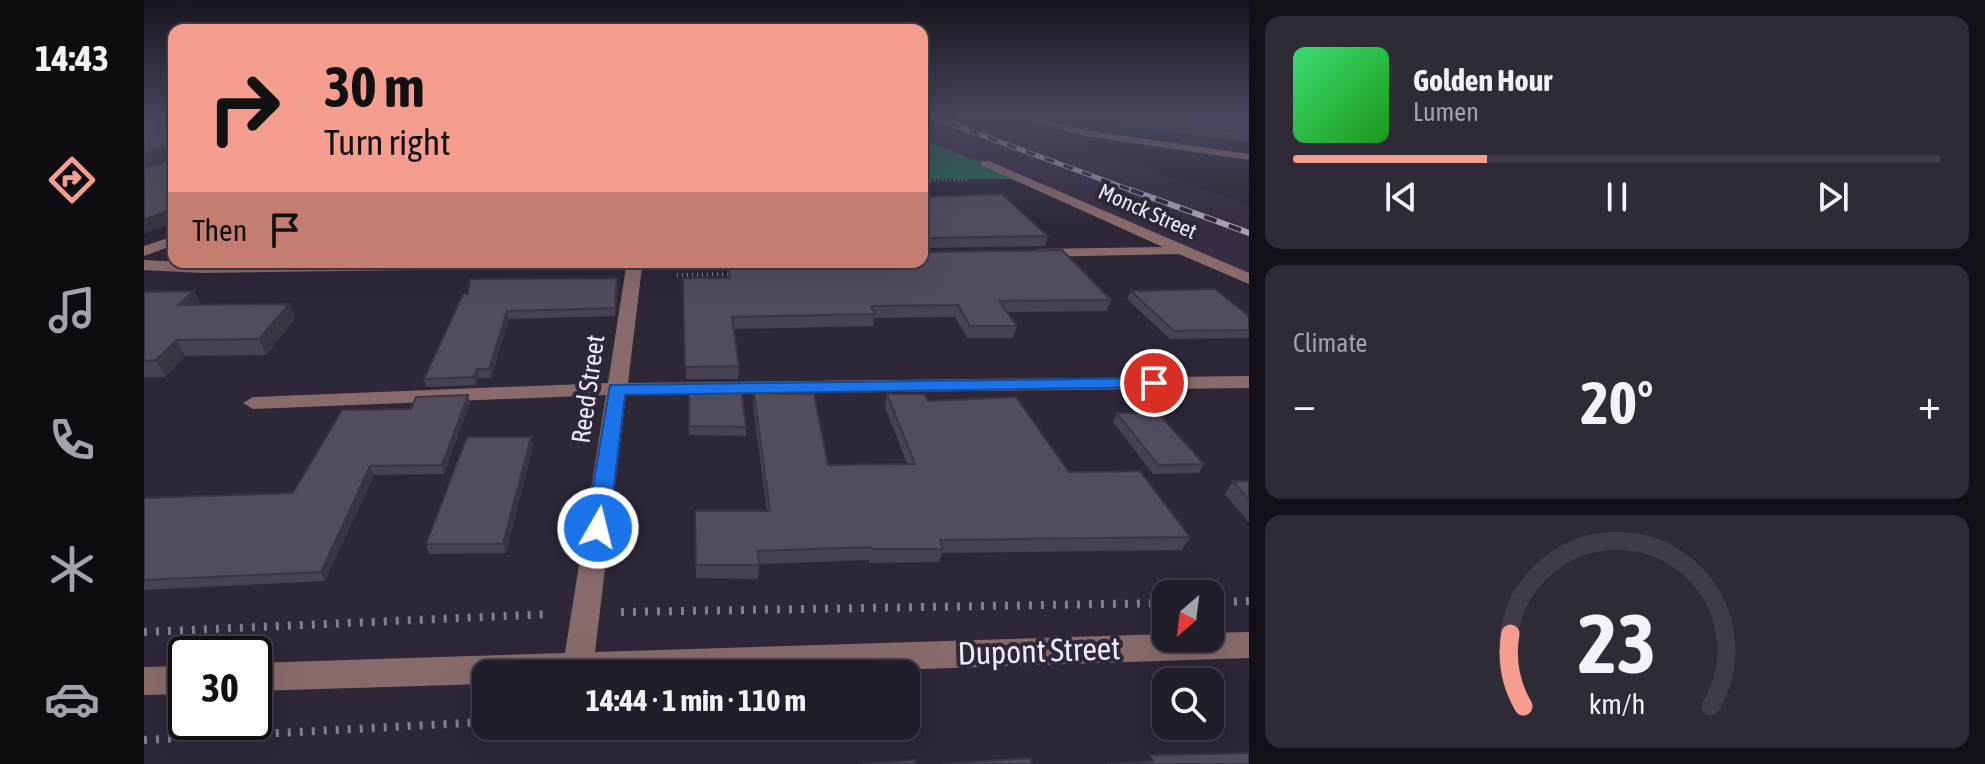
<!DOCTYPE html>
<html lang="en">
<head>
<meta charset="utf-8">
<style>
  :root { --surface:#221d2a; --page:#2e2a36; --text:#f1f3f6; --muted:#a2a2a8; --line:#3f3b47; --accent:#f59d8e }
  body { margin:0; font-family:"Asap Condensed",sans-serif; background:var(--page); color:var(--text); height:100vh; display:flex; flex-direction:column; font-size:30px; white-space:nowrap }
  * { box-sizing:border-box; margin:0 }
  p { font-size:26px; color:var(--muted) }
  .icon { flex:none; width:44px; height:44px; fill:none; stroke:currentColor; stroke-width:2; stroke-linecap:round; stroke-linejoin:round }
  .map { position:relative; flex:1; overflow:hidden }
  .panel { display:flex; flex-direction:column; gap:16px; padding:16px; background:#131017; width:736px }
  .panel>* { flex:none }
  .banner { position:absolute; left:24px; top:24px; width:760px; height:244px; border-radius:16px; box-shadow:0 8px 32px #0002,0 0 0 2px var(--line); background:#f59d8e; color:#111; overflow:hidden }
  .needle { width:52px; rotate:208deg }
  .tools { position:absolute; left:1008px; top:580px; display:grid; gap:16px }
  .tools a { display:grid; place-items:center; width:72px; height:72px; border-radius:16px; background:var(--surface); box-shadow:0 8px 32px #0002,0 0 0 2px var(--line); font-size:40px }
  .speed { position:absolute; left:24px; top:636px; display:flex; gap:16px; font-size:40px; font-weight:700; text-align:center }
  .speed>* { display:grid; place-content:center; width:104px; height:104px; border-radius:50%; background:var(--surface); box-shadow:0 8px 32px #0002,0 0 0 2px var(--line); line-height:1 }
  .speed .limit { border:4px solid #111; border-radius:12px; background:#fff; color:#111 }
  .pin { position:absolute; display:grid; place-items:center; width:68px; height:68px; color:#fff; margin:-34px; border:4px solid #fff; border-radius:50%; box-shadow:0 2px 8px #0007 }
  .me { position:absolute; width:88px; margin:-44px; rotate:8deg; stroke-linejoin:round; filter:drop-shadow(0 0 6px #0008) }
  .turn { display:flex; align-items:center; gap:28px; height:168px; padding:0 24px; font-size:36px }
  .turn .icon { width:104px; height:104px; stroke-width:2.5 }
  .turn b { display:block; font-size:56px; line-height:68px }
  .then { display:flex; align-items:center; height:76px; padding:0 24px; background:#0003; gap:16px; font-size:30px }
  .big { font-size:60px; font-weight:700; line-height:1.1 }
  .panel .tile { flex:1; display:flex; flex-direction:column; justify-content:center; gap:12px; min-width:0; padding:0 28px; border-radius:16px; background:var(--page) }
  .panel .dial { align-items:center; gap:0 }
  .dial svg { height:208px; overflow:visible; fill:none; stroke:var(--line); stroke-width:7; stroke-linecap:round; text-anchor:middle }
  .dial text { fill:var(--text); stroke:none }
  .song { display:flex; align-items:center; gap:24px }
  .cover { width:96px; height:96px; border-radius:12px; background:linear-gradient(135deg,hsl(140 70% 55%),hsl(120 70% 35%)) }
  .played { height:8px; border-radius:4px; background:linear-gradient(90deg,var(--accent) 30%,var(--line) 30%) }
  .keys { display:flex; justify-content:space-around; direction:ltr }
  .heat { display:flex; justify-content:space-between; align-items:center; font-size:44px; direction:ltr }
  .trip { position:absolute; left:328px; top:660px; width:448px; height:80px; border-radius:16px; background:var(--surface); box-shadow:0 8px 32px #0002,0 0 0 2px var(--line); font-weight:700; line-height:80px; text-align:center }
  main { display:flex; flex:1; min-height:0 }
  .tab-bar { display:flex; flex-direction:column; width:144px; justify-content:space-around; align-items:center; background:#0e0c11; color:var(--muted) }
  .tab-bar .icon { width:56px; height:56px }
  .tab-bar .active { color:var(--accent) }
  .tab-bar b { font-size:36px; color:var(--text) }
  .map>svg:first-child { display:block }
  .built { fill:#362c43 }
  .forest { fill:#21684c }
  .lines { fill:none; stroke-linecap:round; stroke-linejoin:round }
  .path-far2 { stroke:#847f8d; stroke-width:3; stroke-dasharray:1 3; stroke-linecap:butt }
  .path-far1 { stroke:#847f8d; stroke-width:4; stroke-dasharray:1 4; stroke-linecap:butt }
  .path { stroke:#847f8d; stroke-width:8; stroke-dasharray:3 9; stroke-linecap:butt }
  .minor { fill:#886a6a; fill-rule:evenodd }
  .rail-far1-casing { stroke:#a5a1ae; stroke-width:5 }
  .rail-casing { stroke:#a5a1ae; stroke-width:6 }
  .rail-far1 { stroke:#2d2738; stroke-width:3; stroke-dasharray:10; stroke-linecap:butt }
  .rail { stroke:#2d2738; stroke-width:4; stroke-dasharray:13; stroke-linecap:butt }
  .wall { fill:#474152 }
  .shaded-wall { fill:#3a3542 }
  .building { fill:#534c5f; stroke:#3a3542; stroke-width:2 }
  .route { fill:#1a73e8; stroke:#114b97; stroke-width:2 }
  .labels { text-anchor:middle; stroke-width:8; stroke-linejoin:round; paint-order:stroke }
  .far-street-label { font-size:22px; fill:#efebf6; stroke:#2d2738 }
  .street-label { font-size:26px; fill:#efebf6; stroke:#2d2738 }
  .near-street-label { font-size:32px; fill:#efebf6; stroke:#2d2738 }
</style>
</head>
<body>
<main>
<nav class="tab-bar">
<b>14:43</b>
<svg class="icon active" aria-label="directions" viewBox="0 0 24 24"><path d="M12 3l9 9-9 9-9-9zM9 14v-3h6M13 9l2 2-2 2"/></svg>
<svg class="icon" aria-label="music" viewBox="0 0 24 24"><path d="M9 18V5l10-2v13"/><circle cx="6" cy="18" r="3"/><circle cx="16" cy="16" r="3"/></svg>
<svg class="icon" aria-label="phone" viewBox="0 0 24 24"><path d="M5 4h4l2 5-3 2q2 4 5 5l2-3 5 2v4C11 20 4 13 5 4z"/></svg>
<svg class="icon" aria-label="climate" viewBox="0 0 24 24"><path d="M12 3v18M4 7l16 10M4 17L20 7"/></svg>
<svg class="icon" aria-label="car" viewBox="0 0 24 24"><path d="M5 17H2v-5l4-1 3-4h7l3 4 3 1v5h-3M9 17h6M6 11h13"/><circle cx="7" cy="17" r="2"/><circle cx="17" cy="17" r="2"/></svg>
</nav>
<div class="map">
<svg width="1105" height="764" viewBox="0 0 1105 764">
  <rect width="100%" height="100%" fill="#2d2738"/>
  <!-- built -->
  <path class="built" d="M778 117H878L928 143 1105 205V278L778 139Z"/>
  <!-- forest -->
  <path class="forest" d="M778 139 877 179H778Z"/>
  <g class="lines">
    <!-- path-far2 -->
    <path class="path-far2" d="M778 181 825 180"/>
    <!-- path-far1 -->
    <path class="path-far1" d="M533 275 587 274"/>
    <!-- path -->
    <path class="path" d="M1066 603 1105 601
      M477 612 1022 603
      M0 632 407 614
      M0 740 342 722"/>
    <!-- minor -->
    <path class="minor" d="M872 117H889L941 130 1105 154V160L941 136Z
      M837 161H845L1105 273V284L1035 254 889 257V251L894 249 1019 247 837 165Z
      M30 236V245L0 256V246Z
      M0 260 57 263 516 262 513 265 498 267 484 383 1105 376V388L482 395 451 652 1022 634V638H1066V633L1105 632V658L631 674H342V684L110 691V663L421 653 462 395 109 409 99 403 109 397 464 383 482 267 57 273 0 270Z
      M42 666V694L0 695V667Z"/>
    <defs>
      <path id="rail-far1" d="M788 117 992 192"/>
      <path id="rail" d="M987 190 1105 233"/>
    </defs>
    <!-- rail-far1 casing -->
    <use href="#rail-far1" class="rail-far1-casing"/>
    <!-- rail casing -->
    <use href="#rail" class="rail-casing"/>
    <!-- rail-far1 -->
    <use href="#rail-far1" class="rail-far1"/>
    <!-- rail -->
    <use href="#rail" class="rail"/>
  </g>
  <!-- wall -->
  <path class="wall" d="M0 117H30V223L0 233 27 157 0 165Z
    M914 117H1105V142Z
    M778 197 904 236 901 246 779 248 778 252 967 300 963 311 863 312 873 326 869 338H823L811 317 730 318 729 326 590 329 595 366 594 379H542L539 278H584L582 262H778Z
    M474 286 471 316 365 319 347 378H335L332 385 282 387 280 379 324 294Z
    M50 291 57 305 145 304 151 319 122 355 41 356 21 377H0V292Z
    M987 291 1105 316V338L1026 339 983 299Z
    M545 389 602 427V436L545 435Z
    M610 393 684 465 763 464 741 407 743 394 784 401 925 472 1046 537 1038 550 798 553 795 562 725 563V560L615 564 614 579 552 578 551 511H623L609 406Z
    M324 395 326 403 300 474 230 475 181 581 0 590V498L149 493 267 409Z
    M973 413 1060 464 1055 473 1009 474 969 422Z
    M387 437 389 446 362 553 285 554 282 544Z
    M1089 481H1105V523L1081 494Z"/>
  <!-- shaded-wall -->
  <path class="shaded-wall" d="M25 146 29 156 0 165V154Z
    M23 211 28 223 0 233V220Z
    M50 291 57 306 34 305Z
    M145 304 151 319 122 355 115 339Z
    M363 311 365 319 347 378 345 369Z
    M33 340 41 356 21 377 12 360Z
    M333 369 335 378 332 385 330 377Z
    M324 395 326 403 300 474 298 465Z
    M387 437 389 446 362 553 359 544Z
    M226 466 230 475 181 581 177 572Z"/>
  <!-- building -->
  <path class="building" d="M0 117H30V213L23 211 0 220V168L27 160 29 149 25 146 0 154Z
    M978 117H1105V133Z
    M858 194 904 236 780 238 778 252 918 250 967 300 855 301 873 326H826L814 305 727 306 731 314 588 317 595 366 541 367 539 278H586L584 262H778V197Z
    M473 278 471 308 363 311 345 369H333L330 377 280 379 319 294H324L326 279Z
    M1071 289 1105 316V330L1030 331 987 291Z
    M50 291 34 305 145 304 115 339 33 340 12 360 0 361V292Z
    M597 388 602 427 545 426V389Z
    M610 393 670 394 684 465 771 464 743 394H780L784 401 872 397 925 472 996 471 1046 537 796 540 799 549H728L727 547 614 551 615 565H552L551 511H626Z
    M324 395 298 465 226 466 177 572 0 580V498L149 493 198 410 267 409 272 397Z
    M973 413H1014L1060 464 1014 465Z
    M323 437H387L359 544H282Z
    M1089 481H1105V500Z
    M1105 753V764H963L1009 761 1006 755Z
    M886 758 888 764H797Z
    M771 760 772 764H719Z"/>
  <!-- sky -->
  <linearGradient id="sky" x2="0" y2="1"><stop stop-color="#19151f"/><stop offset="0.52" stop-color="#46475e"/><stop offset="1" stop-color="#46475e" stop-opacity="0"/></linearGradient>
  <rect width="1105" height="224" fill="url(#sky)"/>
  <!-- route -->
  <path class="route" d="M1010 378 1017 379V387L481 395 465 528 462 535H445L442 528 466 385Z"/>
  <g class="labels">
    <!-- far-street labels -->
    <g class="far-street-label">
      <text transform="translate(1004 211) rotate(24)" y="8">Monck Street</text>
    </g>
    <!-- street labels -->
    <g class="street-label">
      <text transform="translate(444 389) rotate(-82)" y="9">Reed Street</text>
    </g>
    <!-- near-street labels -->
    <g class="near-street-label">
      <text transform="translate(895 651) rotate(-2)" y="11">Dupont Street</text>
    </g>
  </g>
</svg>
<div class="tools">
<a><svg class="needle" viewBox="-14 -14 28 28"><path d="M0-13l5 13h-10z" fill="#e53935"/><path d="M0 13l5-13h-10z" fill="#a2a2a8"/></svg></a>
<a><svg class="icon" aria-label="search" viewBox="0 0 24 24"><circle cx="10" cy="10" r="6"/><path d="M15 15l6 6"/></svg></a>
</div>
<div class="speed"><div class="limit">30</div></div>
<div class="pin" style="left:1010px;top:383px;background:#d93025"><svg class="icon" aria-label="arrive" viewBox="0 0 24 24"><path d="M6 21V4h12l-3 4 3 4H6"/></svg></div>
<svg class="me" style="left:454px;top:528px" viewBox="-20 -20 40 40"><circle r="17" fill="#1a73e8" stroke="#fff" stroke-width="3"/><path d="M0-11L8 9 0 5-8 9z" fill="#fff"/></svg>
<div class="trip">14:44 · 1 min · 110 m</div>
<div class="banner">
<div class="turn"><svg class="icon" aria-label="right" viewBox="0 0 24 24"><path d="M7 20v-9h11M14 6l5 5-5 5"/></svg><div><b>30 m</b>Turn right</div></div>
<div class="then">Then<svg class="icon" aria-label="arrive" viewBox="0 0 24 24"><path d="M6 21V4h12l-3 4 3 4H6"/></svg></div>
</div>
</div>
<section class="panel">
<div class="tile">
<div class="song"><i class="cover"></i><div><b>Golden Hour</b><p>Lumen</p></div></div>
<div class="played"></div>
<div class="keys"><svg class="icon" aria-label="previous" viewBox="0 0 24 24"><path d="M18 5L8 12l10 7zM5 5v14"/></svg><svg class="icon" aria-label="pause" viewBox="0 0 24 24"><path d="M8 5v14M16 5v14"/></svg><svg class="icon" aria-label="next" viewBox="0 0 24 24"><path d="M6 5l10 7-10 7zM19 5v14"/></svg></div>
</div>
<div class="tile"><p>Climate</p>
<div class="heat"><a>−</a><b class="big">20°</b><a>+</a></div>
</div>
<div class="tile dial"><svg viewBox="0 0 100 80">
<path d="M14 69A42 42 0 1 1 86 69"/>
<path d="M14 69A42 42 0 0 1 9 41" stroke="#f59d8e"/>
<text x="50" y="56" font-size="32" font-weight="700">23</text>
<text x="50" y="72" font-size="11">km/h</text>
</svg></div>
</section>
</main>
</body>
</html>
